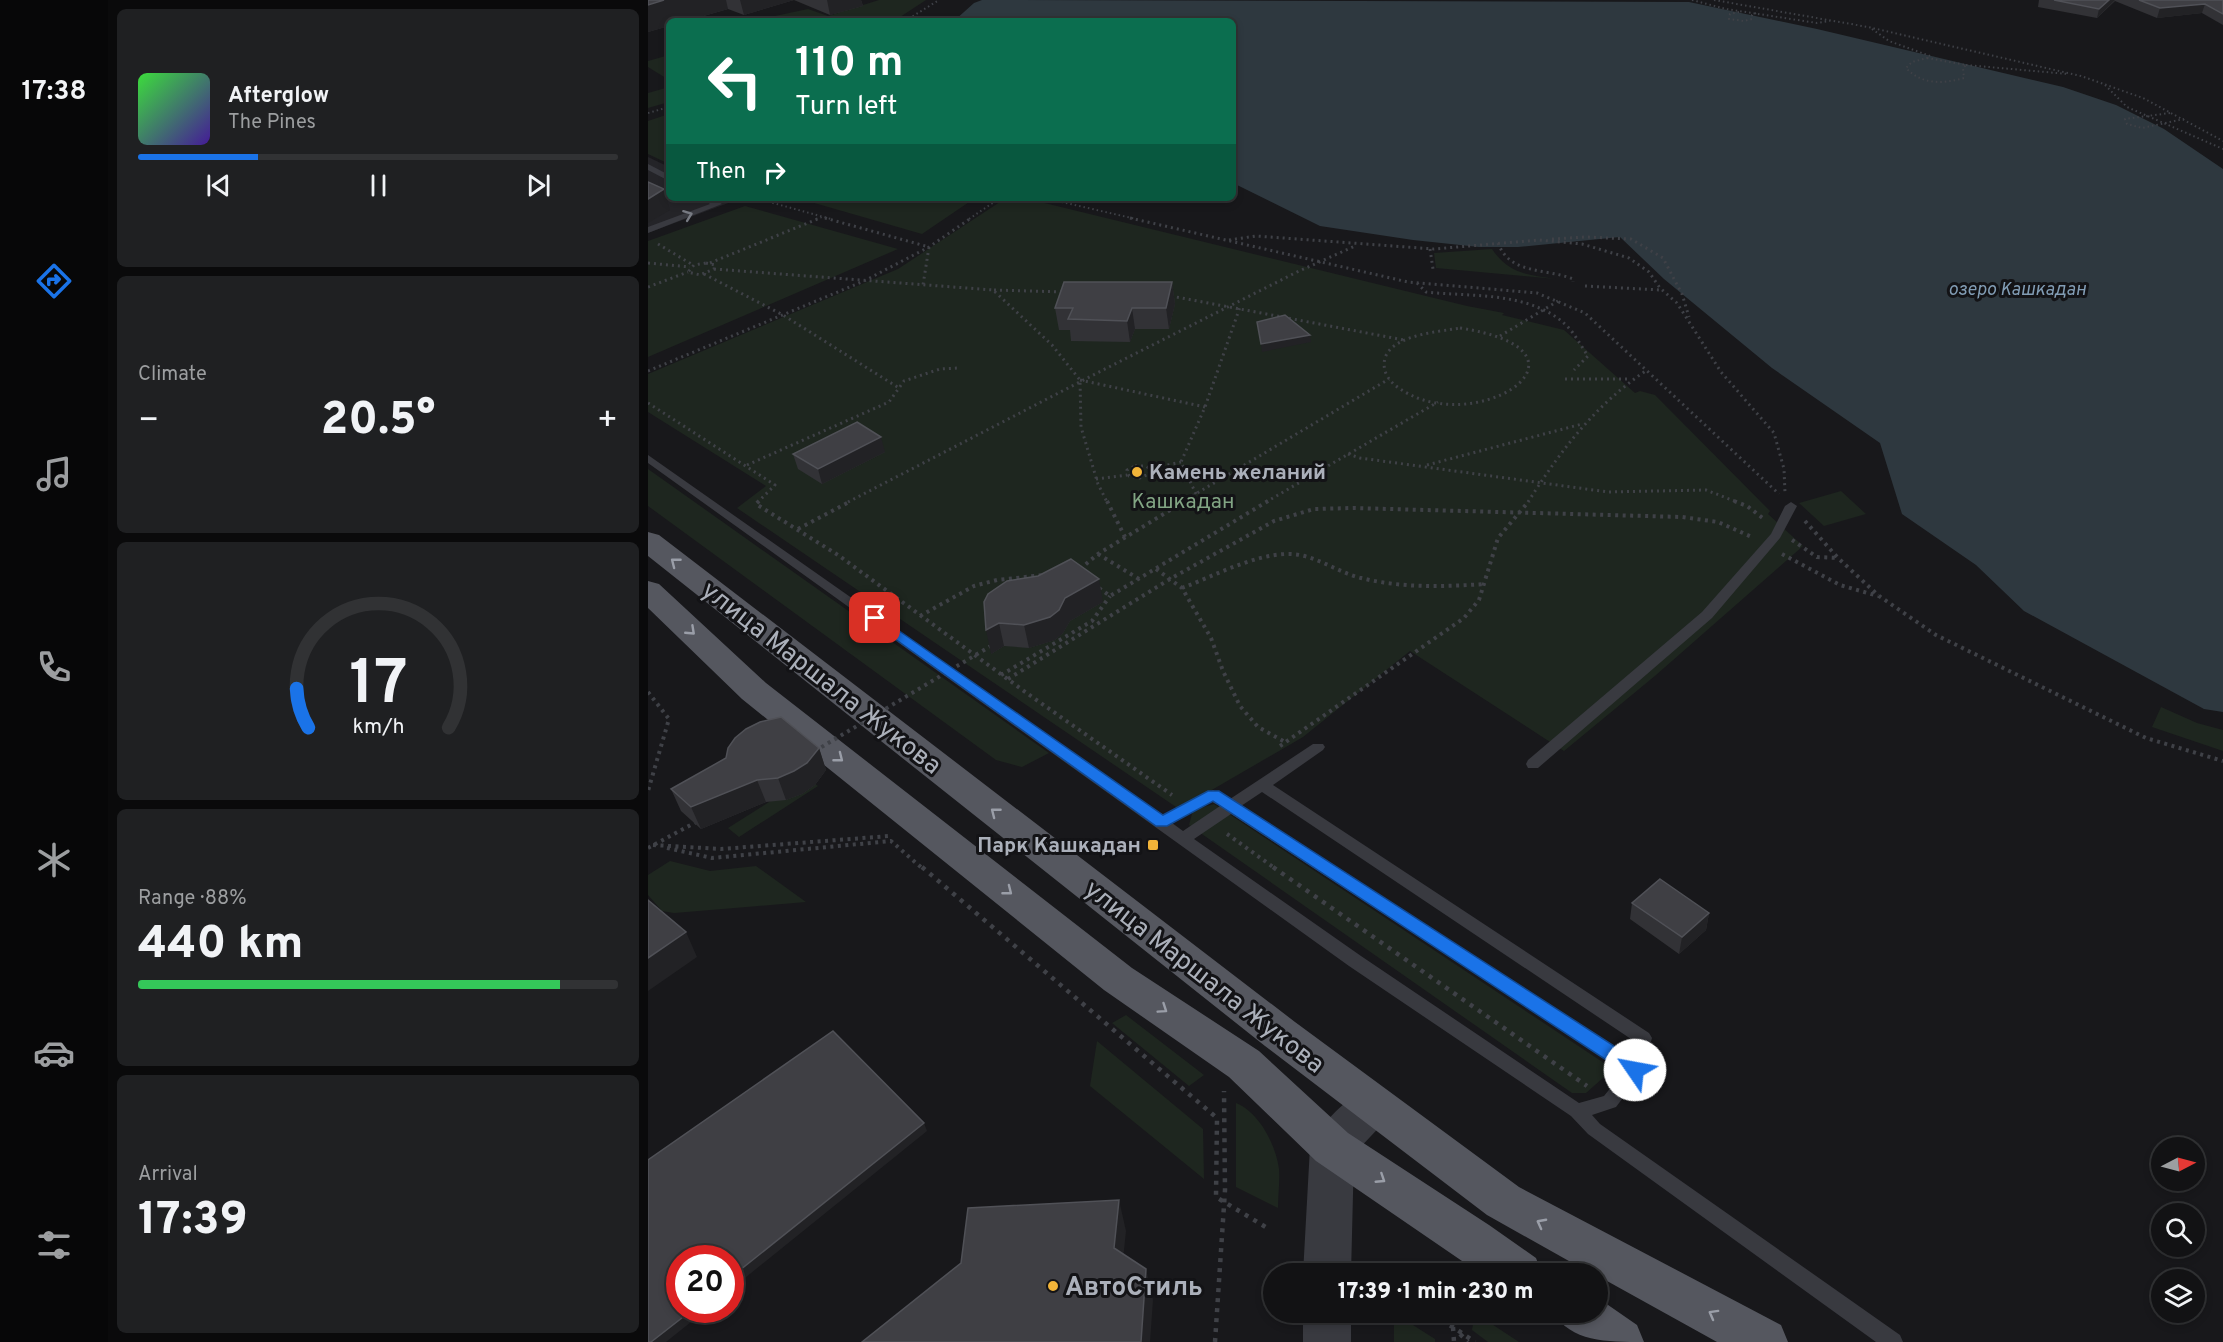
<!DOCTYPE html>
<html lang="en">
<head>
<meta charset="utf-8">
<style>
  :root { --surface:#121214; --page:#1f2022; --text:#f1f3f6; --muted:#9c9ea0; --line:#313234; --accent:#1a73e8 }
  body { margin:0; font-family:Overpass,sans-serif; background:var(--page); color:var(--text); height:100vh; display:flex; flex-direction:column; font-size:22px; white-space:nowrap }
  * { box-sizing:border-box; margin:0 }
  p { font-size:20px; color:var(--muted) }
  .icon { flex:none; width:33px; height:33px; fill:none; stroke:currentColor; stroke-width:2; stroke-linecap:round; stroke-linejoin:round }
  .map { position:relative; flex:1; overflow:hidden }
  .panel { display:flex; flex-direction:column; gap:9px; padding:9px; background:#0a0a0b; width:540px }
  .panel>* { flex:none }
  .hud { position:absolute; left:18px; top:18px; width:570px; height:183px; border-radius:9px; box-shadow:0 3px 9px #0003,0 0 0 2px var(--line); background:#0b6e4f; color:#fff; overflow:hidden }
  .needle { width:39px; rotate:84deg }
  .tools { position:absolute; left:1503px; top:1137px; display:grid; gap:12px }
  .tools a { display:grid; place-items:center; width:54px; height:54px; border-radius:50%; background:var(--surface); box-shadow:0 3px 9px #0003,0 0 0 2px var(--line); font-size:30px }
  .speed { position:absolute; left:18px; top:1245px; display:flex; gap:12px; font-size:30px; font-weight:700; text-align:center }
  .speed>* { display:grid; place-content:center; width:78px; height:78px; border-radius:50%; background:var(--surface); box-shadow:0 3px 9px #0003,0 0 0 2px var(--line); line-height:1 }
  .speed .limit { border:9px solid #d22; background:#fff; color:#111 }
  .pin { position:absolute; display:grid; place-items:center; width:51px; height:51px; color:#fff; margin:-26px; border-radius:12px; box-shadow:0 3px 9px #0006 }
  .me { position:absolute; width:66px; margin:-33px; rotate:303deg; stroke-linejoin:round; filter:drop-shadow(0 0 4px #0008) }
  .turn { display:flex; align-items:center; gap:21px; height:126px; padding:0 30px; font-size:27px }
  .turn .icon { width:78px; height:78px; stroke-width:2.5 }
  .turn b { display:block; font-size:42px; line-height:51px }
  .then { display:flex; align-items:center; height:57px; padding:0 30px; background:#0003; gap:12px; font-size:22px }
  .big { font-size:45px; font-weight:800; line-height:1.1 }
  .panel .tile { flex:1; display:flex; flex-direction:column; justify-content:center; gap:9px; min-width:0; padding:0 21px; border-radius:9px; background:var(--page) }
  .panel .dial { align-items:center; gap:0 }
  .dial svg { height:156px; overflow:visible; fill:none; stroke:var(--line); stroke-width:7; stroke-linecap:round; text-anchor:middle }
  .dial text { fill:var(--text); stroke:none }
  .song { display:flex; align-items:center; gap:18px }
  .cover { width:72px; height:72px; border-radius:9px; background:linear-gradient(135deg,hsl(120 70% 55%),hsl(260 70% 35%)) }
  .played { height:6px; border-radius:3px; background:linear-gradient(90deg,var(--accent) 25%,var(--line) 25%) }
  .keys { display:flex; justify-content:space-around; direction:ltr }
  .heat { display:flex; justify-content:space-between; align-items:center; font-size:33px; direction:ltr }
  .charge { height:9px; border-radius:4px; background:linear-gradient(90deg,#34c759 88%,var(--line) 0) }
  .trip { position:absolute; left:615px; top:1263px; width:345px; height:60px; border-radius:30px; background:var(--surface); box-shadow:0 3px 9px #0003,0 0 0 2px var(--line); font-weight:800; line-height:60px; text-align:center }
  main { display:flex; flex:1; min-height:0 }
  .menu { display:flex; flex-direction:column; width:108px; justify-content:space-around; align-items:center; background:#070708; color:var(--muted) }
  .menu .icon { width:42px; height:42px }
  .menu .active { color:var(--accent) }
  .menu b { font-size:27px; color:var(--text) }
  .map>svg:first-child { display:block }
  .built { fill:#242428 }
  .green { fill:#1e261f }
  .water { fill:#2e383f }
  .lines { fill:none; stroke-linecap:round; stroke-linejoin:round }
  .path-far3 { stroke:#3f4147; stroke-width:2; stroke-dasharray:1.5 3; stroke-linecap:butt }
  .path-far2 { stroke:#3f4147; stroke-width:3; stroke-dasharray:2 4; stroke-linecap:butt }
  .path-far1 { stroke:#3f4147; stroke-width:4; stroke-dasharray:3 4.5; stroke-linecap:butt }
  .path { stroke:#3f4147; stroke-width:4.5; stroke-dasharray:4 6; stroke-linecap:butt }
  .service { fill:#393a40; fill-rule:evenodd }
  .tertiary { fill:#393a40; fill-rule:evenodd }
  .primary { fill:#55575f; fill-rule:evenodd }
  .path-bridge { stroke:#3f4147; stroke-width:4; stroke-dasharray:3 4.5; stroke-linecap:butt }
  .wall { fill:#323236 }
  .shaded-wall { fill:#222225 }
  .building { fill:#3f3f44; stroke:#505157; stroke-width:1.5 }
  .oneway { stroke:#787b83 }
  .oneway2 { stroke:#9a9ea8 }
  .route { fill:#1a73e8; stroke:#114b97; stroke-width:1.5 }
  .poi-dot { fill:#f2b439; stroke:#131316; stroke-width:2 }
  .labels { text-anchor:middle; stroke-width:6; stroke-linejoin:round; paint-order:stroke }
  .far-water-label { font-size:18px; font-style:italic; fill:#829db5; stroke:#131316 }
  .poi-label { font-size:21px; font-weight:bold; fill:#abb0ba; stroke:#131316; text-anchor:start }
  .park-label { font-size:21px; fill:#82a584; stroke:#131316 }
  .near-street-label { font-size:26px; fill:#abb0ba; stroke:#131316 }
  .near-poi-label { font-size:26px; font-weight:bold; fill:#abb0ba; stroke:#131316; text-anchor:start }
</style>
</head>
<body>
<main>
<nav class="menu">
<b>17:38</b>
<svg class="icon active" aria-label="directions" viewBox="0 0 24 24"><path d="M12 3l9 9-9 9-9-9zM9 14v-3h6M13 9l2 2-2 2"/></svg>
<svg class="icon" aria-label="music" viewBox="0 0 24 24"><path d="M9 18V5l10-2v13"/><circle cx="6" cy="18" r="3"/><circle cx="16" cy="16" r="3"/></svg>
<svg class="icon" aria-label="phone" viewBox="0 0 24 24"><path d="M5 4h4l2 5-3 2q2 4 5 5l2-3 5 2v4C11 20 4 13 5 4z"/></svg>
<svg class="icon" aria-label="climate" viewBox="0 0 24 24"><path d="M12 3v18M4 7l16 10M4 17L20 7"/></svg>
<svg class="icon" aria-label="car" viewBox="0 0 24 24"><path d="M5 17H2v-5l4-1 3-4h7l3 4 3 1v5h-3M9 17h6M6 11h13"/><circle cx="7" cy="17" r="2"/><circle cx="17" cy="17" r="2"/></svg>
<svg class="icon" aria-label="filters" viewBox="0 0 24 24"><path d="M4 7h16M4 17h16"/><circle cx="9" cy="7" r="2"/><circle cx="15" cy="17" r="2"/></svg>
</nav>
<section class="panel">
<div class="tile">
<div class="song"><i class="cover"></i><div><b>Afterglow</b><p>The Pines</p></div></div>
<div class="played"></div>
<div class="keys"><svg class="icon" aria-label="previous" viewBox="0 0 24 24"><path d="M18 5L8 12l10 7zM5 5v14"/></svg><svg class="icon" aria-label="pause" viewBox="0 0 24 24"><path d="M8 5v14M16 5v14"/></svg><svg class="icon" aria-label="next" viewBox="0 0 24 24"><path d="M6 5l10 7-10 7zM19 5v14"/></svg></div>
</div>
<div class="tile"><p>Climate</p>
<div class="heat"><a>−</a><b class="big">20.5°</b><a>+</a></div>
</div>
<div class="tile dial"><svg viewBox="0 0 100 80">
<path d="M14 69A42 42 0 1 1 86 69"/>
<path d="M14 69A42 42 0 0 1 8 49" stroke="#1a73e8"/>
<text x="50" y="56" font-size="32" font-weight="700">17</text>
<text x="50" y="72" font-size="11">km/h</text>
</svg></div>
<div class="tile"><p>Range · 88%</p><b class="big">440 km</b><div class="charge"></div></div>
<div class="tile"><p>Arrival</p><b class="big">17:39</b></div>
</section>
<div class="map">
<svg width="1575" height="1342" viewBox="0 0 1575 1342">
  <rect width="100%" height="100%" fill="#18181b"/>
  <!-- built -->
  <path class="built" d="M0 157 21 167V198L91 199 0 233Z"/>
  <!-- green -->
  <path class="green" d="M231 0H278L246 21H103L160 9 180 16Z
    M21 55V80L0 67V61Z
    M21 87V102L0 108V93Z
    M21 114V164L0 154V121Z
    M149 198H327L274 234Z
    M358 198H376L819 306 856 313 854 315 916 330 987 393 992 391 1007 395 1122 511 1120 514 1155 546 1008 675 916 751 762 651 655 737 531 809 89 508 118 486 0 412V374L250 269Z
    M97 206 250 249 0 357V241Z
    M844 249C861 274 880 275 908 279L788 268 786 253Z
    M0 469 401 753 374 767 348 760 0 506Z
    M1193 491 1218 514 1176 526 1151 503Z
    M1513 707 1549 723 1575 730V751L1504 727Z
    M159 778 170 786 91 837 80 828Z
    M566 804 965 1069 938 1093H924L541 825 545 810Z
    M22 861 62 871 108 866 158 902 26 913 14 911 0 895V875Z
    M478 1015 556 1075 541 1086 464 1023Z
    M449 1041 555 1129 556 1179 442 1086Z
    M588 1103C611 1112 628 1145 631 1169 632 1181 630 1195 630 1208L588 1187Z
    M746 1313 787 1339V1342H746Z
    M827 1313 871 1342H840L824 1330Z"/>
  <!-- water -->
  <path class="water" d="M334 0 1041 2 1169 29 1415 87 1468 105 1516 129 1575 169V712L1556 709 1376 611 1328 565 1254 514 1232 443 1124 368 1016 279 972 237 870 247H831L765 240 672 226 585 183V21H306L326 3Z"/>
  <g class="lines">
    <!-- path-far3 -->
    <path class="path-far3" d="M1044 0 1078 9 1169 23 1182 21
      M1066 0 1220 27 1433 76 1495 98 1575 141
      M1091 12 1082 14 1081 19 1096 21 1104 19V15L1108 13
      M257 21 291 0
      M1224 29 1241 41 1285 57
      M1279 58 1318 65 1315 68 1316 78C1295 84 1274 85 1258 68L1264 62Z
      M1318 65 1420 74
      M1457 85 1479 107 1575 149
      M0 113 21 107
      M1522 113 1477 119 1479 124 1494 128 1536 119
      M107 198 183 219
      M396 198 488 219
      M168 219 174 217
      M321 219 352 198"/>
    <!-- path-far2 -->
    <path class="path-far2" d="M177 218 281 247 275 285
      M482 218 760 282 889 293 937 313 1131 494
      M904 239 938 237 983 239 1015 258 1034 294 1041 317
      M581 240 608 236 786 249 891 240 934 244 981 258 1001 272 1012 288 1029 303 1073 372 1126 433 1136 469 1137 493
      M850 243C862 275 898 268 925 279V282
      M10 244 45 265
      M782 249 785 269
      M0 263 42 267
      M58 263 67 265 66 269 52 275 40 272 46 265Z
      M62 263 172 218
      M66 269 345 290 404 345 432 380 433 427 450 484 459 502
      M56 274 135 315 251 388
      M769 283 778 292C824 297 883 291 919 326 927 334 933 346 940 356L926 370
      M937 286 1013 290
      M0 287 40 272
      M346 290 416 292
      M523 296 756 340
      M812 328C954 350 844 429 767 397 756 392 741 384 737 371 728 335 791 332 812 328Z
      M852 336 910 301
      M0 371 216 281 281 247 323 218
      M917 379H982
      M432 380 557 407
      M0 403 127 485 110 502
      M700 454 712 458 960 492 1058 490 1089 502
      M99 465 241 402 256 381 292 369 310 368
      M779 465 934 424
      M487 466H498L502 469 501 474 492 478 481 476 479 470Z
      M502 469 533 462
      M448 479 479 475
      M548 494 533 462 557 407 592 307
      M200 502 453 371 649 272 707 246
      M534 502 741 379
      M618 502 790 402
      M880 502C913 450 947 405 999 370"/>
    <!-- path-far1 -->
    <path class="path-far1" d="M111 501 108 504 190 555 380 694 524 795
      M459 501 477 537
      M1086 501 1099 506 1116 519
      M1157 521 1190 558 1231 596 1288 635 1498 738 1575 761
      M150 529 203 501
      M1144 540 1169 557 1190 558
      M450 554 491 579
      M1134 554 1192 585 1230 596
      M432 569 450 554 537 501
      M508 569 534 588 563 638 575 671 592 706 610 727 637 742
      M451 588 462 596 620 501
      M534 588C566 576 604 555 639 554 665 553 688 572 713 578 753 588 795 587 836 584
      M272 616 326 586 349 580 396 575
      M353 675 444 621 462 596
      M360 679 522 579 626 521 666 509 705 508 1034 517 1070 522 1104 537
      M0 692 21 719 0 791
      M632 746 816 618 831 600 850 538 881 501
      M579 834 628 869
      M5 845 73 849 241 836
      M0 848 50 821
      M19 848 64 858 243 841 275 869"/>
    <!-- path -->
    <path class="path" d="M274 867 569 1118 568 1197 621 1229
      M625 867 939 1086
      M775 1312 805 1327 827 1342
      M805 1327 806 1342
      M812 1334 820 1342
      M567 1342 577 1190 576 1091"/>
    <!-- service -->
    <path class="service" d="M0 164 21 175V181L0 170Z
      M54 198H65L74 204 0 233V227L62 204Z
      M0 455 514 816 565 790 582 799 665 744H675L677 747 675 750 625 785 1001 1033 1004 1038 993 1074 968 1107 944 1115 952 1124 1252 1335 1255 1342H1228L940 1134 923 1116 701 966 0 463ZM614 792 986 1041 982 1056 593 806ZM564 802 572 806 535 831 524 823ZM583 814 976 1071 956 1096 931 1103 713 956 546 839Z
      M1143 502 1149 506 1132 538 1064 618 890 768H880L878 764 880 760 1054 612 1123 534 1137 506Z"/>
    <!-- tertiary -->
    <path class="tertiary" d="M725 1087 740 1092 747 1105 740 1118 706 1154 703 1274H655L662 1147C673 1123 700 1095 725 1087Z
      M655 1312H703V1342H655Z"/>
    <!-- primary -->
    <path class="primary" d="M0 532 11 535 647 1022 871 1187 1133 1325 1140 1342H1069L950 1276V1274H944L839 1215 617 1046 0 556Z
      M0 581 11 584 118 683 484 968 611 1051 700 1133 841 1225 888 1258 894 1274H833L668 1161 581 1077 456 990 94 699 0 608Z
      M950 1298 989 1325 996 1342C958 1342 923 1342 905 1312H950Z"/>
    <!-- path-bridge -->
    <path class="path-bridge" d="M167 751 346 644"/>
  </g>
  <!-- wall -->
  <path class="wall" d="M0 0H213L215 6 182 15 146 0 96 15 80 9 0 32Z
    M1391 0H1575V25L1554 13 1509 18 1467 1 1449 18 1390 7Z
    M524 282 527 304 521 329H487L482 342 423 341 422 330H411L407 308Z
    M237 452 174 484 150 469 145 454Z
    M359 581 455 602 422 621 415 633 407 640 381 648 356 646 343 654Z
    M171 748 178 770 167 785 154 794 138 800 118 802 53 829 33 811 23 789 78 758Z
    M984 903 1061 913 1058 930 1031 954 982 919Z"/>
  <!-- shaded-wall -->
  <path class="shaded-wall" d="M16 0H78L80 9 38 21H21V26L0 32V5Z
    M92 0H146L96 15Z
    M179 0H213L215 6 182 15Z
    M1461 0H1467L1449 18 1451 9Z
    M1557 4 1554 13 1509 18 1512 8Z
    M16 189 22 210 0 223V199Z
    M524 282 527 304 521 329 518 308Z
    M484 308 487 329 482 342 479 321Z
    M662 335 663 342 614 352 613 344Z
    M233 437 237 452 174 484 170 469Z
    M451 579 455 602 422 621 415 633 407 640 381 648 376 625 417 598Z
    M351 623 356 646 343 654 338 630Z
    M171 748 178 770 167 785 154 794 138 800 130 778Z
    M109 780 118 802 53 829 43 807Z
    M1061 913 1058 930 1031 954 1034 937Z
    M38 932 49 957 0 991V958Z
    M276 1123 279 1131 82 1290V1278Z
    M471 1200 478 1231 473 1279 466 1248Z
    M498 1269 505 1300 502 1342H493Z
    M44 1310H58L18 1342H3Z"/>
  <!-- building -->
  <path class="building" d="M0 0H16L0 5Z
    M1406 0H1461L1451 9Z
    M1491 0H1575V14L1557 4 1512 8Z
    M0 182 16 189 0 199Z
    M416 282H524L518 308H484L479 321 420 319 425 308H407Z
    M637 315 662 335 613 344 609 322Z
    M209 422 233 437 170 469 145 454Z
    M423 559 451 579 417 598 411 610 402 617 376 625 351 623 338 630 336 602 340 594 359 581 390 576Z
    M133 717 171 748 159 763 146 771 130 778 109 780 43 807 23 789 78 758 80 748 87 738 98 729 112 722Z
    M1012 879 1061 913 1034 937 984 903Z
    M0 900 38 932 0 958Z
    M185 1031 276 1123 82 1278V1258H32V1310H44L3 1342H0V1160Z
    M471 1200 466 1248 498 1269 493 1342H214L313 1263 320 1208Z"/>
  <!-- one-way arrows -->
  <defs><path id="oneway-chevron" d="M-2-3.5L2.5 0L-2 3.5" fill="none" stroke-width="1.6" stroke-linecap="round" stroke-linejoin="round" transform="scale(1.5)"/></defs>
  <use class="oneway" href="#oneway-chevron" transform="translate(40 215) rotate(-21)"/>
  <g class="oneway2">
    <use href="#oneway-chevron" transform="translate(27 562) rotate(-142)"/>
    <use href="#oneway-chevron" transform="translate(43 631) rotate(43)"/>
    <use href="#oneway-chevron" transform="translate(191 758) rotate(38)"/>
    <use href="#oneway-chevron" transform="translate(347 812) rotate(-142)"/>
    <use href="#oneway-chevron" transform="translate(360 891) rotate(38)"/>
    <use href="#oneway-chevron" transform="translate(515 1009) rotate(34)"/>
    <use href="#oneway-chevron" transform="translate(733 1179) rotate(33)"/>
    <use href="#oneway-chevron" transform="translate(893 1223) rotate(-152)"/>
    <use href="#oneway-chevron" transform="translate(1065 1314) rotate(-151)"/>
  </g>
  <!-- route -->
  <path class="route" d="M227 614 515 815 560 791H571L994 1064 996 1070 994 1075 987 1077 981 1075 565 801 519 826H508L222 621 221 618Z"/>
  <!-- markers -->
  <g class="poi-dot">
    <circle cx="489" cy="472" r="6"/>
    <rect x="499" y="839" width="12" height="12" rx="3"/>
    <circle cx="405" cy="1286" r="6"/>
  </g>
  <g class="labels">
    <!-- far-water labels -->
    <g class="far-water-label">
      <text x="1369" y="295">озеро Кашкадан</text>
    </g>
    <!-- poi labels -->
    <g class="poi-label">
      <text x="501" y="479">Камень желаний</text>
      <text x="493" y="852" text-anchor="end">Парк Кашкадан</text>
    </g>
    <!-- park labels -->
    <g class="park-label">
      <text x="535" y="508">Кашкадан</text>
    </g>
    <!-- near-street labels -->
    <g class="near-street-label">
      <text transform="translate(174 677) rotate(38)" y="9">улица Маршала Жукова</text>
      <text transform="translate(557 976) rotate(38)" y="9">улица Маршала Жукова</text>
    </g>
    <!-- near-poi labels -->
    <g class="near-poi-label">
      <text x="417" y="1295">АвтоСтиль</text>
    </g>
  </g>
</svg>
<div class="tools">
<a><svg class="needle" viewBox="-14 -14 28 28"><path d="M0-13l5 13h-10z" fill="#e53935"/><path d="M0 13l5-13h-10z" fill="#9c9ea0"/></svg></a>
<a><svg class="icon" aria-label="search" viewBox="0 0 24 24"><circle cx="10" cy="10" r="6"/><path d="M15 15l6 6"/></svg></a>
<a><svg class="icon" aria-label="layers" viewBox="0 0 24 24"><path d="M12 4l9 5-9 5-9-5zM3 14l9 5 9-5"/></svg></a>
</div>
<div class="speed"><div class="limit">20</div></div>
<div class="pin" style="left:227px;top:618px;background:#d93025"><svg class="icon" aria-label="arrive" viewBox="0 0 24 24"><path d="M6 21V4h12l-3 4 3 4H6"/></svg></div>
<svg class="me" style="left:987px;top:1070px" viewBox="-20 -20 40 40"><circle r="19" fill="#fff"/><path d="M0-13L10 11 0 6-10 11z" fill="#1a73e8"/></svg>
<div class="trip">17:39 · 1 min · 230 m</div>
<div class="hud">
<div class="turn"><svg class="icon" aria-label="left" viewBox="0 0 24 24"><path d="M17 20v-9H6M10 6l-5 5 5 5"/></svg><div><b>110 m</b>Turn left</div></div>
<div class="then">Then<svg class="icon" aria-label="right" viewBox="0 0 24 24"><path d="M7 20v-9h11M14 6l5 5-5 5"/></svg></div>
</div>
</div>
</main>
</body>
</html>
